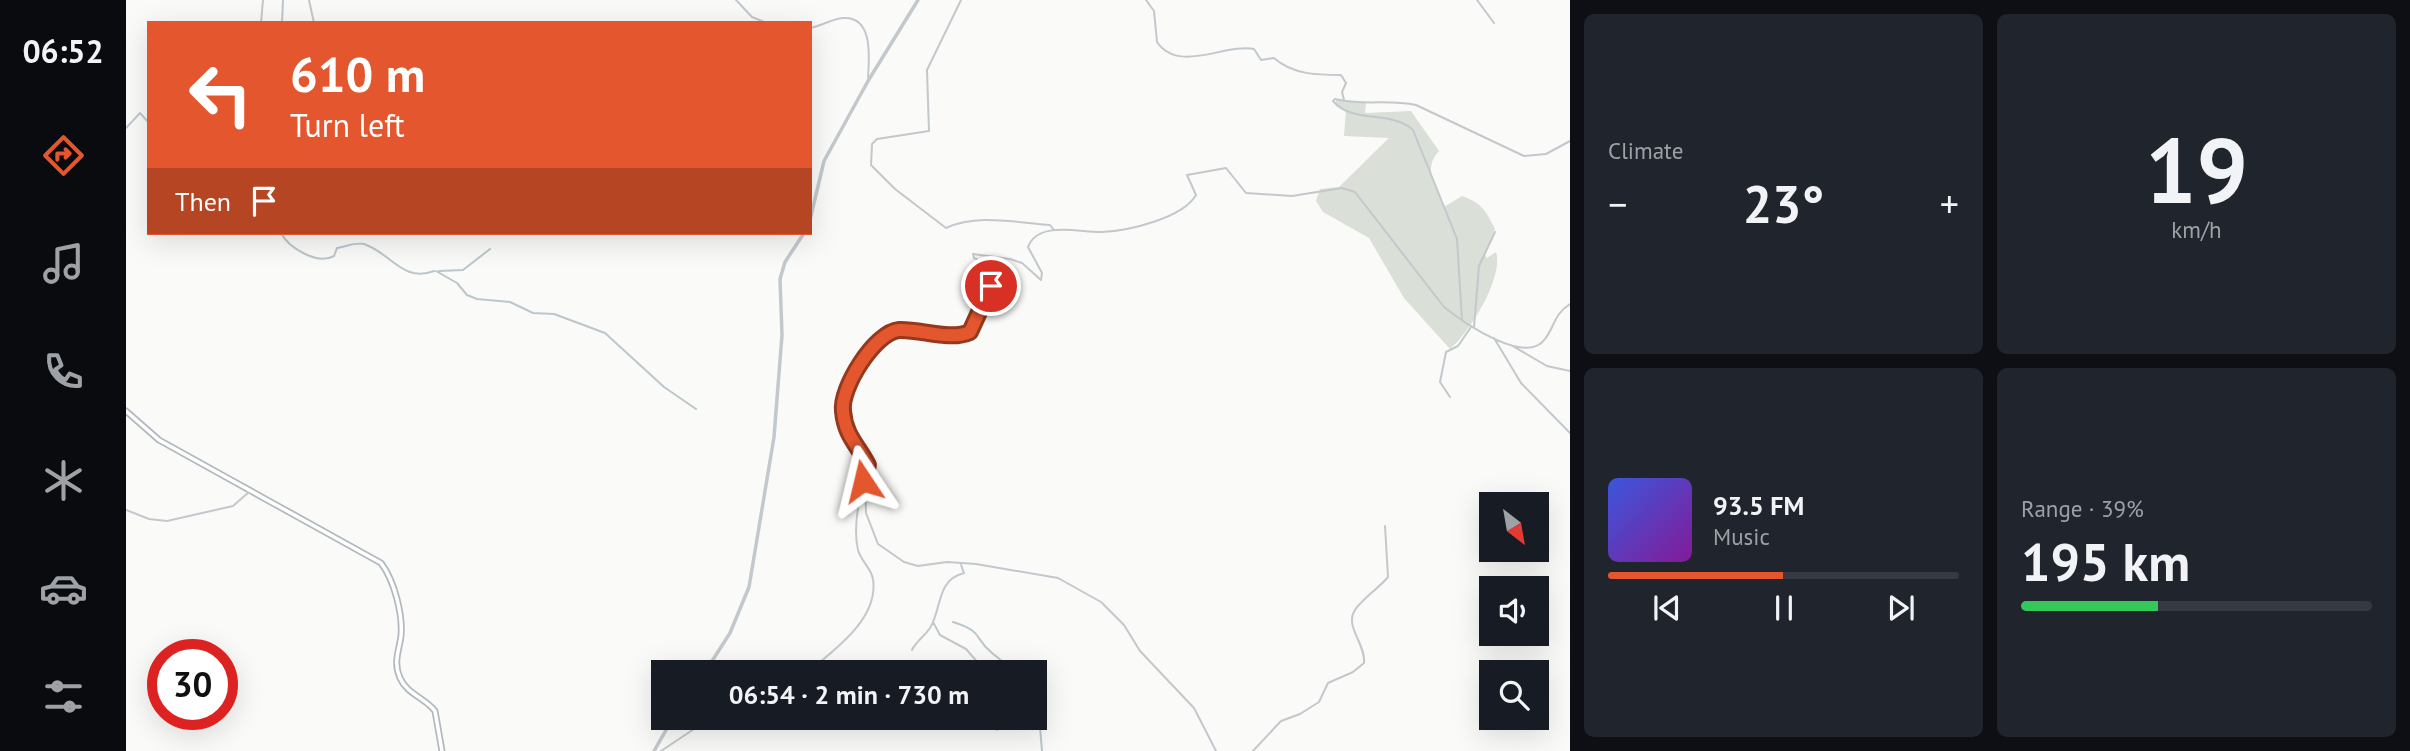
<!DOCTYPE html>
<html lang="en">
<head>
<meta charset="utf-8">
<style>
  :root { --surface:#171b24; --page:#20242c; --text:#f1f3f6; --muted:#9ea1a6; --line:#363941; --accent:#e4572e }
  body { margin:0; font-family:"PT Sans",sans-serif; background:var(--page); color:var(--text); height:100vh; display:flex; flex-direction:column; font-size:26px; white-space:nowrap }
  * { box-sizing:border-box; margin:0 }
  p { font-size:23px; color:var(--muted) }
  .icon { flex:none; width:38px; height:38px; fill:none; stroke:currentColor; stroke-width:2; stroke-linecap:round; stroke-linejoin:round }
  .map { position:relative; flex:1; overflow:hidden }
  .side { display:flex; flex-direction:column; gap:14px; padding:14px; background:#0d0f14; width:840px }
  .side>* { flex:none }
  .guide { position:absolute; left:21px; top:21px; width:665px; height:214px; border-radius:0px; box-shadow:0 7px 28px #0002; background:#e4572e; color:#fff; overflow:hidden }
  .needle { width:46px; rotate:149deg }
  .controls { position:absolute; left:1353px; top:492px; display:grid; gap:14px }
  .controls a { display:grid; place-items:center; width:70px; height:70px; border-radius:0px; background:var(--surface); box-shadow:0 7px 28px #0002; font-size:35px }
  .speed { position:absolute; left:21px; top:639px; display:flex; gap:14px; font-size:35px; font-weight:700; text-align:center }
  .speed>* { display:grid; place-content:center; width:91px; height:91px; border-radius:50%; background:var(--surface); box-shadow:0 7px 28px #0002; line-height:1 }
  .speed .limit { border:10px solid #d22; background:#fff; color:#111 }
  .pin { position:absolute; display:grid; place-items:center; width:60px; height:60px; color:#fff; margin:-30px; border:4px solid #fff; border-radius:50%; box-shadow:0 2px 7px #0007 }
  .me { position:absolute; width:77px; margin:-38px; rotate:350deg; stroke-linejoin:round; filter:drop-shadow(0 0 5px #0008) }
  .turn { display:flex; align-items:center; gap:24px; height:147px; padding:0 28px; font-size:32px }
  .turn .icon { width:91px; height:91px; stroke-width:2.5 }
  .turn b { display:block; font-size:49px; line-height:60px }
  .then { display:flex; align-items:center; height:66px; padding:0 28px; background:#0003; gap:14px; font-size:26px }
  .big { font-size:52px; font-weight:600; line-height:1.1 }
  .side .card { flex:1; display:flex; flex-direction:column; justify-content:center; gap:10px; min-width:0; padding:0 24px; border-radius:10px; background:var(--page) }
  .side .dial { align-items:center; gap:0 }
  .dial b { font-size:91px; line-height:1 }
  .song { display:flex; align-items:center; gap:21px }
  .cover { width:84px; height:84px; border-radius:10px; background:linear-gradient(135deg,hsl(230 70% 55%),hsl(290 70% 35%)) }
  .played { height:7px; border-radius:4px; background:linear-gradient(90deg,var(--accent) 50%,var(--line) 50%) }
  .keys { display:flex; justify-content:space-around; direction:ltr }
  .heat { display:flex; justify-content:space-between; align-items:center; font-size:38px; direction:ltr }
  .charge { height:10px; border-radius:5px; background:linear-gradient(90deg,#34c759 39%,var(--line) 0) }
  .side .tiles { flex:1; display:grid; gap:14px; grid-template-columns:repeat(2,1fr) }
  .trip { position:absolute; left:525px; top:660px; width:396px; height:70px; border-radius:0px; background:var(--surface); box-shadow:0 7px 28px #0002; font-weight:600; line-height:70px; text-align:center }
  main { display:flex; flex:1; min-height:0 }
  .tab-bar { display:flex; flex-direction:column; width:126px; justify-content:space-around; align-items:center; background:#090b0e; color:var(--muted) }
  .tab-bar .icon { width:49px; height:49px }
  .tab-bar .selected { color:var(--accent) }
  .tab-bar b { font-size:32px; color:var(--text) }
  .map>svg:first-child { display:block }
  .green { fill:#dadfd7 }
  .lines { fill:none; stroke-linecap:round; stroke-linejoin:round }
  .stream { stroke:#bbc7cb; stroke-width:2 }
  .secondary-casing { stroke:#b3babf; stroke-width:7 }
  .minor { stroke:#c3c8cc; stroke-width:2 }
  .tertiary { stroke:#c3c8cc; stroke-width:3.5 }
  .secondary { stroke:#fff; stroke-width:3.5 }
  .route-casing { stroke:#94391e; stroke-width:18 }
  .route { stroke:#e4572e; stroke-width:12 }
</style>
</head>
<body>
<main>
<nav class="tab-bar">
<b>06:52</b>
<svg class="icon selected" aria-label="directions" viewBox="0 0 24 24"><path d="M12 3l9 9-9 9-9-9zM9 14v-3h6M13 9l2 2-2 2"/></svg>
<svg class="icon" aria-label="music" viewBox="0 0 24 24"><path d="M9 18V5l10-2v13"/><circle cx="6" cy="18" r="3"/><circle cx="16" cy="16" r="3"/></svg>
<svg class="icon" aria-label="phone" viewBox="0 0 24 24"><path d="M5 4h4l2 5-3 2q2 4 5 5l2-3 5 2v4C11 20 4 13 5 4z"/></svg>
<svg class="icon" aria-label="climate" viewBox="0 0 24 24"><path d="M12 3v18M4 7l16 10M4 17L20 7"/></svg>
<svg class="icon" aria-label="car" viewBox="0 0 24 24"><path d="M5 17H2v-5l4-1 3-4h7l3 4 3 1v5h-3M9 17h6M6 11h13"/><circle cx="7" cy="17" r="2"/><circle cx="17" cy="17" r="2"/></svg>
<svg class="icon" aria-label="filters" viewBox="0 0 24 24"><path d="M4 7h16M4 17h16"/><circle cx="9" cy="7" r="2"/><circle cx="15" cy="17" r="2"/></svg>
</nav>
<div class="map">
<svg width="1444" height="751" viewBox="0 0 1444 751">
  <rect width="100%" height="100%" fill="#fafaf8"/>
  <!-- green -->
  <path class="green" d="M1210 99 1240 103 1239 113 1285 111 1313 151C1296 170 1310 186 1318 207L1336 196C1356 203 1360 211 1369 229L1359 255 1361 258 1370 252C1378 278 1343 333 1324 349L1278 298 1243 238 1197 212 1190 201 1194 189 1213 187 1263 138 1218 136 1220 109 1210 106Z"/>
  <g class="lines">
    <!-- stream -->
    <path class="stream" d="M156 23 157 0
      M155 233C163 248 191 265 208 256L211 248C219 247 229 242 238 244 265 253 277 283 308 271
      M310 271 331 283 341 295 351 299 384 302 407 313 428 314 479 333 538 387 570 409
      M313 271 337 270 364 249
      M827 622C859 632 847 638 866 653 875 660 880 664 888 672
      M908 707 914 727 916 751"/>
    <defs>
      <path id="secondary" d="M0 411 33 440 255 563C268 580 277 614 275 636 273 651 267 662 274 678 281 694 299 698 309 711L316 751"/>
    </defs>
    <!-- secondary casing -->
    <use href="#secondary" class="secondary-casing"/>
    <!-- minor -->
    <path class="minor" d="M183 0 188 23
      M610 0 626 17 641 23
      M835 0 801 70 803 131 751 139 746 144 745 165 769 189 820 228C851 213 891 223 924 225L928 230
      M1020 0 1028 11 1031 42C1053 74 1099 43 1128 49L1135 60 1148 58C1167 75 1193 75 1215 75L1220 83 1216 92 1218 100
      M1351 0 1368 23
      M135 23 137 0
      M684 28C695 26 706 19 717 18 748 16 743 59 742 77
      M0 128 14 113 23 123
      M1336 320 1331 239 1287 130C1266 110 1226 124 1207 101L1209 99C1236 106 1263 99 1290 105L1398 156 1420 154 1444 141
      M1348 327 1353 266 1369 232
      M1368 338 1395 383 1444 433
      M1385 345 1421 366 1444 371
      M1324 397 1314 382 1320 352 1332 346 1345 327
      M739 477 740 513 752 544 778 562 792 566 821 562 850 564 932 578 975 602 998 625 1014 651 1068 708 1090 751
      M0 510 23 519 41 521 107 506 123 492
      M807 622 814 635 840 649 860 672
      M786 650C791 640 798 637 804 628 816 609 810 580 838 573L835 565
      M673 672V671
      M682 672C708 650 753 619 747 579 745 568 735 561 732 550 726 524 735 490 742 465 732 444 720 439 717 412 714 388 749 331 775 331 795 330 826 340 844 332 852 323 870 281 866 270 864 264 853 260 848 258L847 254 884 259 896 263 915 280 916 273 902 247C912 220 955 233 976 232 1002 231 1057 218 1070 195L1061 175 1100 168 1120 193 1166 196 1216 188 1229 192 1318 307C1338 323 1400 366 1419 339 1429 326 1428 314 1444 304
      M857 718 871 730
      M535 751 568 729 608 718
      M1127 751 1155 721 1174 714 1193 702 1202 683 1227 672 1238 663C1240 644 1218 626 1229 610 1237 598 1252 589 1262 577L1259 526"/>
    <!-- tertiary -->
    <path class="tertiary" d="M684 220 698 161 742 81 792 0
      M579 672 604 633 623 587 648 437 656 335 654 279 659 262 678 233
      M528 751 547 718"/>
    <!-- secondary -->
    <use href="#secondary" class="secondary"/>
  </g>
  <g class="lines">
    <defs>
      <path id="route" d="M737 481 742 465C732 445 719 436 717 411 714 388 749 332 773 330 795 329 824 341 844 332L865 286"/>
    </defs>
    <!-- route casing -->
    <use href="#route" class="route-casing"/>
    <!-- route -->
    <use href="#route" class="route"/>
  </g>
</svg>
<div class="controls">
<a><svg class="needle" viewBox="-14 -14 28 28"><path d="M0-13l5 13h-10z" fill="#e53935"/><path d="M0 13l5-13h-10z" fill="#9ea1a6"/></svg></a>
<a><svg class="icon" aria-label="sound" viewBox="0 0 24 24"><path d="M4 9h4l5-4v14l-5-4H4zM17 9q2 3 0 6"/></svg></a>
<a><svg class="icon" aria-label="search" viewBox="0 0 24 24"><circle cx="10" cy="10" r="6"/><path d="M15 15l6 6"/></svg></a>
</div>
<div class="speed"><div class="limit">30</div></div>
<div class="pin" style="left:865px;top:286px;background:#d93025"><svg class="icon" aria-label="arrive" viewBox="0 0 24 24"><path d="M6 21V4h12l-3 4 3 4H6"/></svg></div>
<svg class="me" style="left:737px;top:481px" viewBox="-20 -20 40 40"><path d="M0-17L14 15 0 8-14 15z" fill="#e4572e" stroke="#fff" stroke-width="4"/></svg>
<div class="trip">06:54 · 2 min · 730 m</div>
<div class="guide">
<div class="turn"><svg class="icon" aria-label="left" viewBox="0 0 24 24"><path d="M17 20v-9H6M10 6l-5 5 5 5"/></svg><div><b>610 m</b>Turn left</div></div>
<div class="then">Then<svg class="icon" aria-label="arrive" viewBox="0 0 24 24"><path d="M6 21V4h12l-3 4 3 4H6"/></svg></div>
</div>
</div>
<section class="side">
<div class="tiles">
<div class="card"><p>Climate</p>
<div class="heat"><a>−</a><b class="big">23°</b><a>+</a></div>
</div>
<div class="card dial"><b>19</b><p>km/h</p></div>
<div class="card">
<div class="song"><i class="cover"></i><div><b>93.5 FM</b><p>Music</p></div></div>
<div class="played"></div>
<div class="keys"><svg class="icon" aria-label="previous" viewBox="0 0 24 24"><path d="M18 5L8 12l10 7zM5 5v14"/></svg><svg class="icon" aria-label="pause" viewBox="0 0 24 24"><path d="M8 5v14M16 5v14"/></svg><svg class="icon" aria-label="next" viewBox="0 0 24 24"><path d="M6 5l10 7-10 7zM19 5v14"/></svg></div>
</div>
<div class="card"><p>Range · 39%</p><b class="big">195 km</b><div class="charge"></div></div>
</div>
</section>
</main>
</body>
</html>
